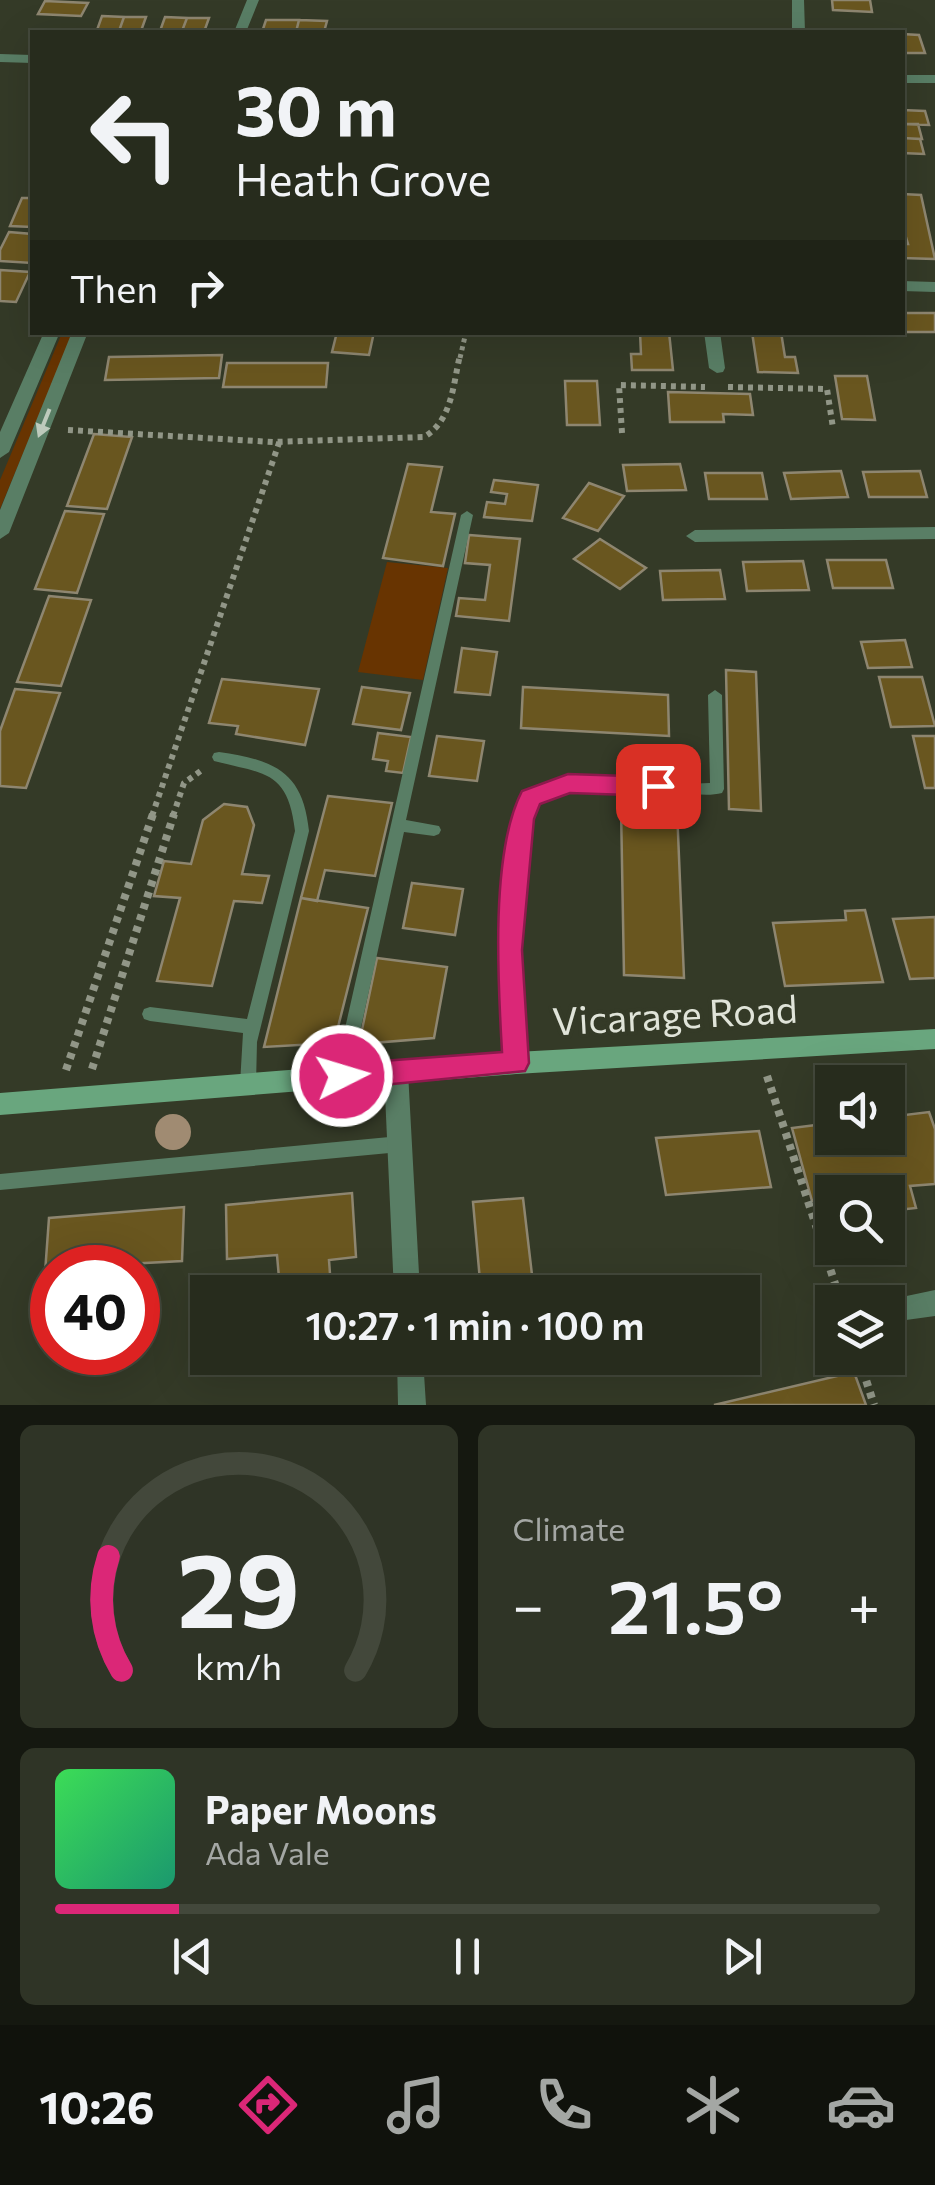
<!DOCTYPE html>
<html lang="en">
<head>
<meta charset="utf-8">
<style>
  :root { --surface:#272c1d; --page:#2f3426; --text:#f1f3f6; --muted:#a4a7a4; --line:#43483b; --accent:#db2777 }
  body { margin:0; font-family:Commissioner,sans-serif; background:var(--page); color:var(--text); height:100vh; display:flex; flex-direction:column; font-size:38px; white-space:nowrap }
  * { box-sizing:border-box; margin:0 }
  p { font-size:32px; color:var(--muted) }
  .icon { flex:none; width:55px; height:55px; fill:none; stroke:currentColor; stroke-width:2; stroke-linecap:round; stroke-linejoin:round }
  .map { position:relative; height:1405px; overflow:hidden }
  .panel { display:flex; flex-direction:column; gap:20px; padding:20px; background:#151810; flex:1 }
  .panel>* { flex:none }
  .guide { position:absolute; left:30px; top:30px; width:875px; height:305px; border-radius:0px; box-shadow:0 10px 40px #0002,0 0 0 2px var(--line); background:#272c1d; color:var(--text); overflow:hidden }
  .tools { position:absolute; left:815px; top:1065px; display:grid; gap:20px }
  .tools a { display:grid; place-items:center; width:90px; height:90px; border-radius:0px; background:var(--surface); box-shadow:0 10px 40px #0002,0 0 0 2px var(--line); font-size:50px }
  .speed { position:absolute; left:30px; top:1245px; display:flex; gap:20px; font-size:50px; font-weight:700; text-align:center }
  .speed>* { display:grid; place-content:center; width:130px; height:130px; border-radius:50%; background:var(--surface); box-shadow:0 10px 40px #0002,0 0 0 2px var(--line); line-height:1 }
  .speed .limit { border:15px solid #d22; background:#fff; color:#111 }
  .pin { position:absolute; display:grid; place-items:center; width:85px; height:85px; color:#fff; margin:-42px; border-radius:20px; box-shadow:0 5px 15px #0006 }
  .me { position:absolute; width:110px; margin:-55px; rotate:85deg; stroke-linejoin:round; filter:drop-shadow(0 0 8px #0008) }
  .turn { display:flex; align-items:center; gap:35px; height:210px; padding:0 40px; font-size:45px }
  .turn .icon { width:130px; height:130px; stroke-width:2.5 }
  .turn b { display:block; font-size:70px; line-height:85px }
  .then { display:flex; align-items:center; height:95px; padding:0 40px; background:#0003; gap:20px; font-size:38px }
  .big { font-size:75px; font-weight:600; line-height:1.1 }
  .panel .tile { flex:1; display:flex; flex-direction:column; justify-content:center; gap:15px; min-width:0; padding:0 35px; border-radius:15px; background:var(--page) }
  .panel .dial { align-items:center; gap:0 }
  .dial svg { height:260px; overflow:visible; fill:none; stroke:var(--line); stroke-width:7; stroke-linecap:round; text-anchor:middle }
  .dial text { fill:var(--text); stroke:none }
  .song { display:flex; align-items:center; gap:30px }
  .cover { width:120px; height:120px; border-radius:15px; background:linear-gradient(135deg,hsl(130 70% 55%),hsl(160 70% 35%)) }
  .played { height:10px; border-radius:5px; background:linear-gradient(90deg,var(--accent) 15%,var(--line) 15%) }
  .keys { display:flex; justify-content:space-around; direction:ltr }
  .heat { display:flex; justify-content:space-between; align-items:center; font-size:55px; direction:ltr }
  .panel .tiles { flex:1; display:grid; gap:20px; grid-template-columns:1fr 1fr }
  .tile:last-child { grid-column:span 2 }
  .trip { position:absolute; left:190px; top:1275px; width:570px; height:100px; border-radius:0px; background:var(--surface); box-shadow:0 10px 40px #0002,0 0 0 2px var(--line); font-weight:600; line-height:100px; text-align:center }
  .menu { display:flex; height:160px; justify-content:space-around; align-items:center; background:#10120c; color:var(--muted) }
  .menu .icon { width:70px; height:70px }
  .menu .on { color:var(--accent) }
  .menu b { font-size:45px; color:var(--text) }
  .map>svg:first-child { display:block }
  .green { fill:#683401 }
  .building { fill:#69561f; stroke:#8e8670; stroke-width:2.5 }
  .lines { fill:none; stroke-linecap:round; stroke-linejoin:round }
  .path-far2 { stroke:#919687; stroke-width:5; stroke-dasharray:4 4; stroke-linecap:butt }
  .path-far1 { stroke:#919687; stroke-width:6; stroke-dasharray:5 5; stroke-linecap:butt }
  .path { stroke:#919687; stroke-width:8; stroke-dasharray:6 6; stroke-linecap:butt }
  .lane { fill:#597e65; fill-rule:evenodd }
  .street { fill:#597e65; fill-rule:evenodd }
  .secondary { fill:#69a67e; fill-rule:evenodd }
  .tree { fill:#a08b72 }
  .oneway { fill:#becabc }
  .route { fill:#db2777; stroke:#8e194d; stroke-width:2.5 }
  .labels { text-anchor:middle; stroke-width:8; stroke-linejoin:round; paint-order:stroke }
  .street-label { font-size:38px; fill:#e0e4d9; stroke:#343a27 }
</style>
</head>
<body>
<div class="map">
<svg width="935" height="1405" viewBox="0 0 935 1405">
  <rect width="100%" height="100%" fill="#343a27"/>
  <!-- green -->
  <path class="green" d="M62 333H73L0 509V480Z
    M387 562 448 568 423 680 358 672Z"/>
  <!-- building -->
  <path class="building" d="M832 0H870L872 12 833 10Z
    M45 1 88 3 81 16 38 14Z
    M102 16 124 17 119 31 97 30Z
    M124 17H146L141 31H119Z
    M165 17 187 18 182 31H160Z
    M187 18H209L204 32 182 31Z
    M266 20H299L296 32H262Z
    M299 20 327 21 324 32H296Z
    M902 34 919 35 925 53H902Z
    M902 110 925 111 929 125 902 124Z
    M902 124H918L922 139 902 138Z
    M902 138 920 139 924 154 902 153Z
    M902 194 921 195 935 259 902 258V244H908L902 224Z
    M22 198H32V227L10 226Z
    M9 232 32 234V263L0 261V250Z
    M0 270 30 272 16 302 0 301Z
    M902 313H935V332H902Z
    M337 332H374L369 355 332 352Z
    M640 332H669L673 370H632L631 354H641Z
    M752 332H781L785 357H795L798 373 758 372Z
    M222 355 219 378 105 380 109 357Z
    M227 363H328L326 387H223Z
    M835 376H867L875 420 842 419Z
    M565 381H597L600 425H567Z
    M668 392 750 394 753 415 723 414 724 422H670Z
    M94 434 132 437 107 509 67 506Z
    M408 464 442 467 431 512 455 514 443 566 383 558Z
    M680 464 686 490 627 491 623 465Z
    M841 471 848 497 791 499 784 473Z
    M920 471 927 497H869L863 472Z
    M705 473H762L767 499H709Z
    M494 480 538 485 532 521 484 517 487 502 505 504 507 494 491 492Z
    M589 483 624 496 598 531 563 518Z
    M65 511 104 514 77 593 35 589Z
    M469 535 520 539 509 621 456 616 459 598 485 600 490 565 465 563Z
    M600 539 646 568 620 589 574 559Z
    M827 560H886L893 588H833Z
    M803 561 809 590 747 591 743 562Z
    M720 570 725 599 663 600 660 571Z
    M49 596 91 600 61 686 17 682Z
    M905 640 912 667 868 668 861 642Z
    M462 648 497 652 490 695 455 692Z
    M726 670 756 672 761 811 729 809Z
    M879 677H922L935 726 891 727Z
    M222 679 319 689 305 745 236 734 238 726 209 723Z
    M362 687 410 693 401 730 353 724Z
    M523 687 668 695 669 736 521 728Z
    M15 689 60 693 26 788 0 786V731Z
    M378 733 411 737 403 773 386 771 388 761 373 759Z
    M437 736 484 741 477 781 429 776Z
    M913 736H935V788H925Z
    M328 796 392 803 375 876 325 870 317 901 301 898Z
    M224 804 247 807 254 825 242 874 269 876 262 903 234 901 212 986 157 981 180 898 154 896 164 861 191 864 203 820Z
    M621 807 677 809 684 978 624 975Z
    M412 883 463 889 455 935 403 928Z
    M301 898 368 908 334 1043 264 1047Z
    M865 910 883 982 785 986 773 923 846 920 845 911Z
    M935 917V978L910 979 893 919Z
    M377 958 447 967 434 1038 359 1044Z
    M929 1112 935 1129V1184L910 1186 916 1208 888 1211V1192H832V1199L812 1201 792 1128 832 1123V1138H888V1117Z
    M759 1131 771 1187 666 1195 656 1138Z
    M352 1193 356 1257 329 1260 330 1274 279 1278 277 1255 227 1259 226 1205Z
    M523 1198 534 1292H481L473 1202Z
    M184 1207 182 1261 52 1268V1272L45 1273 49 1218Z
    M854 1372 866 1405H714Z"/>
  <g class="lines">
    <!-- path-far2 -->
    <path class="path-far2" d="M460 358 466 332"/>
    <!-- path-far1 -->
    <path class="path-far1" d="M728 387 827 389 833 428
      M68 430 273 442 424 437C452 421 453 385 460 355
      M622 433 619 385 705 387
      M152 816 280 440
      M173 816 184 783 202 770"/>
    <!-- path -->
    <path class="path" d="M92 1069 174 814
      M66 1070 153 814
      M767 1076 841 1302
      M859 1358 874 1405"/>
    <!-- lane -->
    <path class="lane" d="M467 511 473 515 406 820 439 826 441 830 439 834 434 836 404 832 350 1077 348 1082 342 1084 336 1082 334 1077 461 515Z
      M715 690 722 695 724 789 722 793C711 796 695 795 684 792L682 788 684 784 710 783 708 695Z
      M219 752C274 760 303 771 309 831L257 1042 256 1084 254 1089 248 1091 242 1089 240 1084 243 1033 150 1021 144 1019 142 1014 144 1009 150 1007 247 1019 295 831C288 770 264 774 214 761L212 757 214 753Z
      M400 1136 406 1138 408 1144 406 1150 400 1152 0 1190V1174Z"/>
    <!-- street -->
    <path class="street" d="M247 0H259L246 32H234Z
      M792 0H804L805 32H792Z
      M0 54 32 55V63L0 62Z
      M902 75H935V83H902Z
      M902 281 935 282V292L902 291Z
      M44 332H60L9 452 0 458V432Z
      M72 332H88L9 533 0 539V510Z
      M704 332H720L725 368 723 372 717 373 709 368Z
      M935 527V539L695 542 686 536 695 530Z
      M568 775 689 780 696 782 699 788 696 794 689 796 569 791 539 803C513 887 523 977 528 1063L524 1070 516 1074 508 1070 504 1063C500 982 486 867 523 792Z
      M396 1061 404 1064 408 1072 420 1292H394L384 1072 388 1064Z
      M935 1290V1316L906 1320 897 1316 893 1307 897 1298Z
      M397 1358H423L426 1405H398Z"/>
    <!-- secondary -->
    <path class="secondary" d="M935 1029V1049L516 1074 0 1115V1093L516 1052Z"/>
  </g>
  <!-- trees -->
  <circle class="tree" cx="173" cy="1132" r="18"/>
  <!-- one-way arrows -->
  <defs><path id="oneway-solid" d="M-6-.8H1V-3.2L6.5 0L1 3.2V.8H-6Z" transform="scale(2.5)"/></defs>
  <use class="oneway" href="#oneway-solid" transform="translate(44 423) rotate(112)"/>
  <!-- route -->
  <path class="route" d="M568 774 658 777 667 780 670 786 667 793 658 796 570 793 540 804 534 819 522 950 529 1063 525 1071 342 1089 332 1085 328 1076 332 1068 342 1064 502 1052C498 983 490 852 522 791Z"/>
  <g class="labels">
    <!-- street labels -->
    <g class="street-label">
      <text transform="translate(675 1016) rotate(-3)" y="13">Vicarage Road</text>
    </g>
  </g>
</svg>
<div class="tools">
<a><svg class="icon" aria-label="sound" viewBox="0 0 24 24"><path d="M4 9h4l5-4v14l-5-4H4zM17 9q2 3 0 6"/></svg></a>
<a><svg class="icon" aria-label="search" viewBox="0 0 24 24"><circle cx="10" cy="10" r="6"/><path d="M15 15l6 6"/></svg></a>
<a><svg class="icon" aria-label="layers" viewBox="0 0 24 24"><path d="M12 4l9 5-9 5-9-5zM3 14l9 5 9-5"/></svg></a>
</div>
<div class="speed"><div class="limit">40</div></div>
<div class="pin" style="left:658px;top:786px;background:#d93025"><svg class="icon" aria-label="arrive" viewBox="0 0 24 24"><path d="M6 21V4h12l-3 4 3 4H6"/></svg></div>
<svg class="me" style="left:342px;top:1076px" viewBox="-20 -20 40 40"><circle r="17" fill="#db2777" stroke="#fff" stroke-width="3"/><path d="M0-11L8 9 0 5-8 9z" fill="#fff"/></svg>
<div class="trip">10:27 · 1 min · 100 m</div>
<div class="guide">
<div class="turn"><svg class="icon" aria-label="left" viewBox="0 0 24 24"><path d="M17 20v-9H6M10 6l-5 5 5 5"/></svg><div><b>30 m</b>Heath Grove</div></div>
<div class="then">Then<svg class="icon" aria-label="right" viewBox="0 0 24 24"><path d="M7 20v-9h11M14 6l5 5-5 5"/></svg></div>
</div>
</div>
<section class="panel">
<div class="tiles">
<div class="tile dial"><svg viewBox="0 0 100 80">
<path d="M14 69A42 42 0 1 1 86 69"/>
<path d="M14 69A42 42 0 0 1 10 34" stroke="#db2777"/>
<text x="50" y="56" font-size="32" font-weight="700">29</text>
<text x="50" y="72" font-size="11">km/h</text>
</svg></div>
<div class="tile"><p>Climate</p>
<div class="heat"><a>−</a><b class="big">21.5°</b><a>+</a></div>
</div>
<div class="tile">
<div class="song"><i class="cover"></i><div><b>Paper Moons</b><p>Ada Vale</p></div></div>
<div class="played"></div>
<div class="keys"><svg class="icon" aria-label="previous" viewBox="0 0 24 24"><path d="M18 5L8 12l10 7zM5 5v14"/></svg><svg class="icon" aria-label="pause" viewBox="0 0 24 24"><path d="M8 5v14M16 5v14"/></svg><svg class="icon" aria-label="next" viewBox="0 0 24 24"><path d="M6 5l10 7-10 7zM19 5v14"/></svg></div>
</div>
</div>
</section>
<nav class="menu">
<b>10:26</b>
<svg class="icon on" aria-label="directions" viewBox="0 0 24 24"><path d="M12 3l9 9-9 9-9-9zM9 14v-3h6M13 9l2 2-2 2"/></svg>
<svg class="icon" aria-label="music" viewBox="0 0 24 24"><path d="M9 18V5l10-2v13"/><circle cx="6" cy="18" r="3"/><circle cx="16" cy="16" r="3"/></svg>
<svg class="icon" aria-label="phone" viewBox="0 0 24 24"><path d="M5 4h4l2 5-3 2q2 4 5 5l2-3 5 2v4C11 20 4 13 5 4z"/></svg>
<svg class="icon" aria-label="climate" viewBox="0 0 24 24"><path d="M12 3v18M4 7l16 10M4 17L20 7"/></svg>
<svg class="icon" aria-label="car" viewBox="0 0 24 24"><path d="M5 17H2v-5l4-1 3-4h7l3 4 3 1v5h-3M9 17h6M6 11h13"/><circle cx="7" cy="17" r="2"/><circle cx="17" cy="17" r="2"/></svg>
</nav>
</body>
</html>
